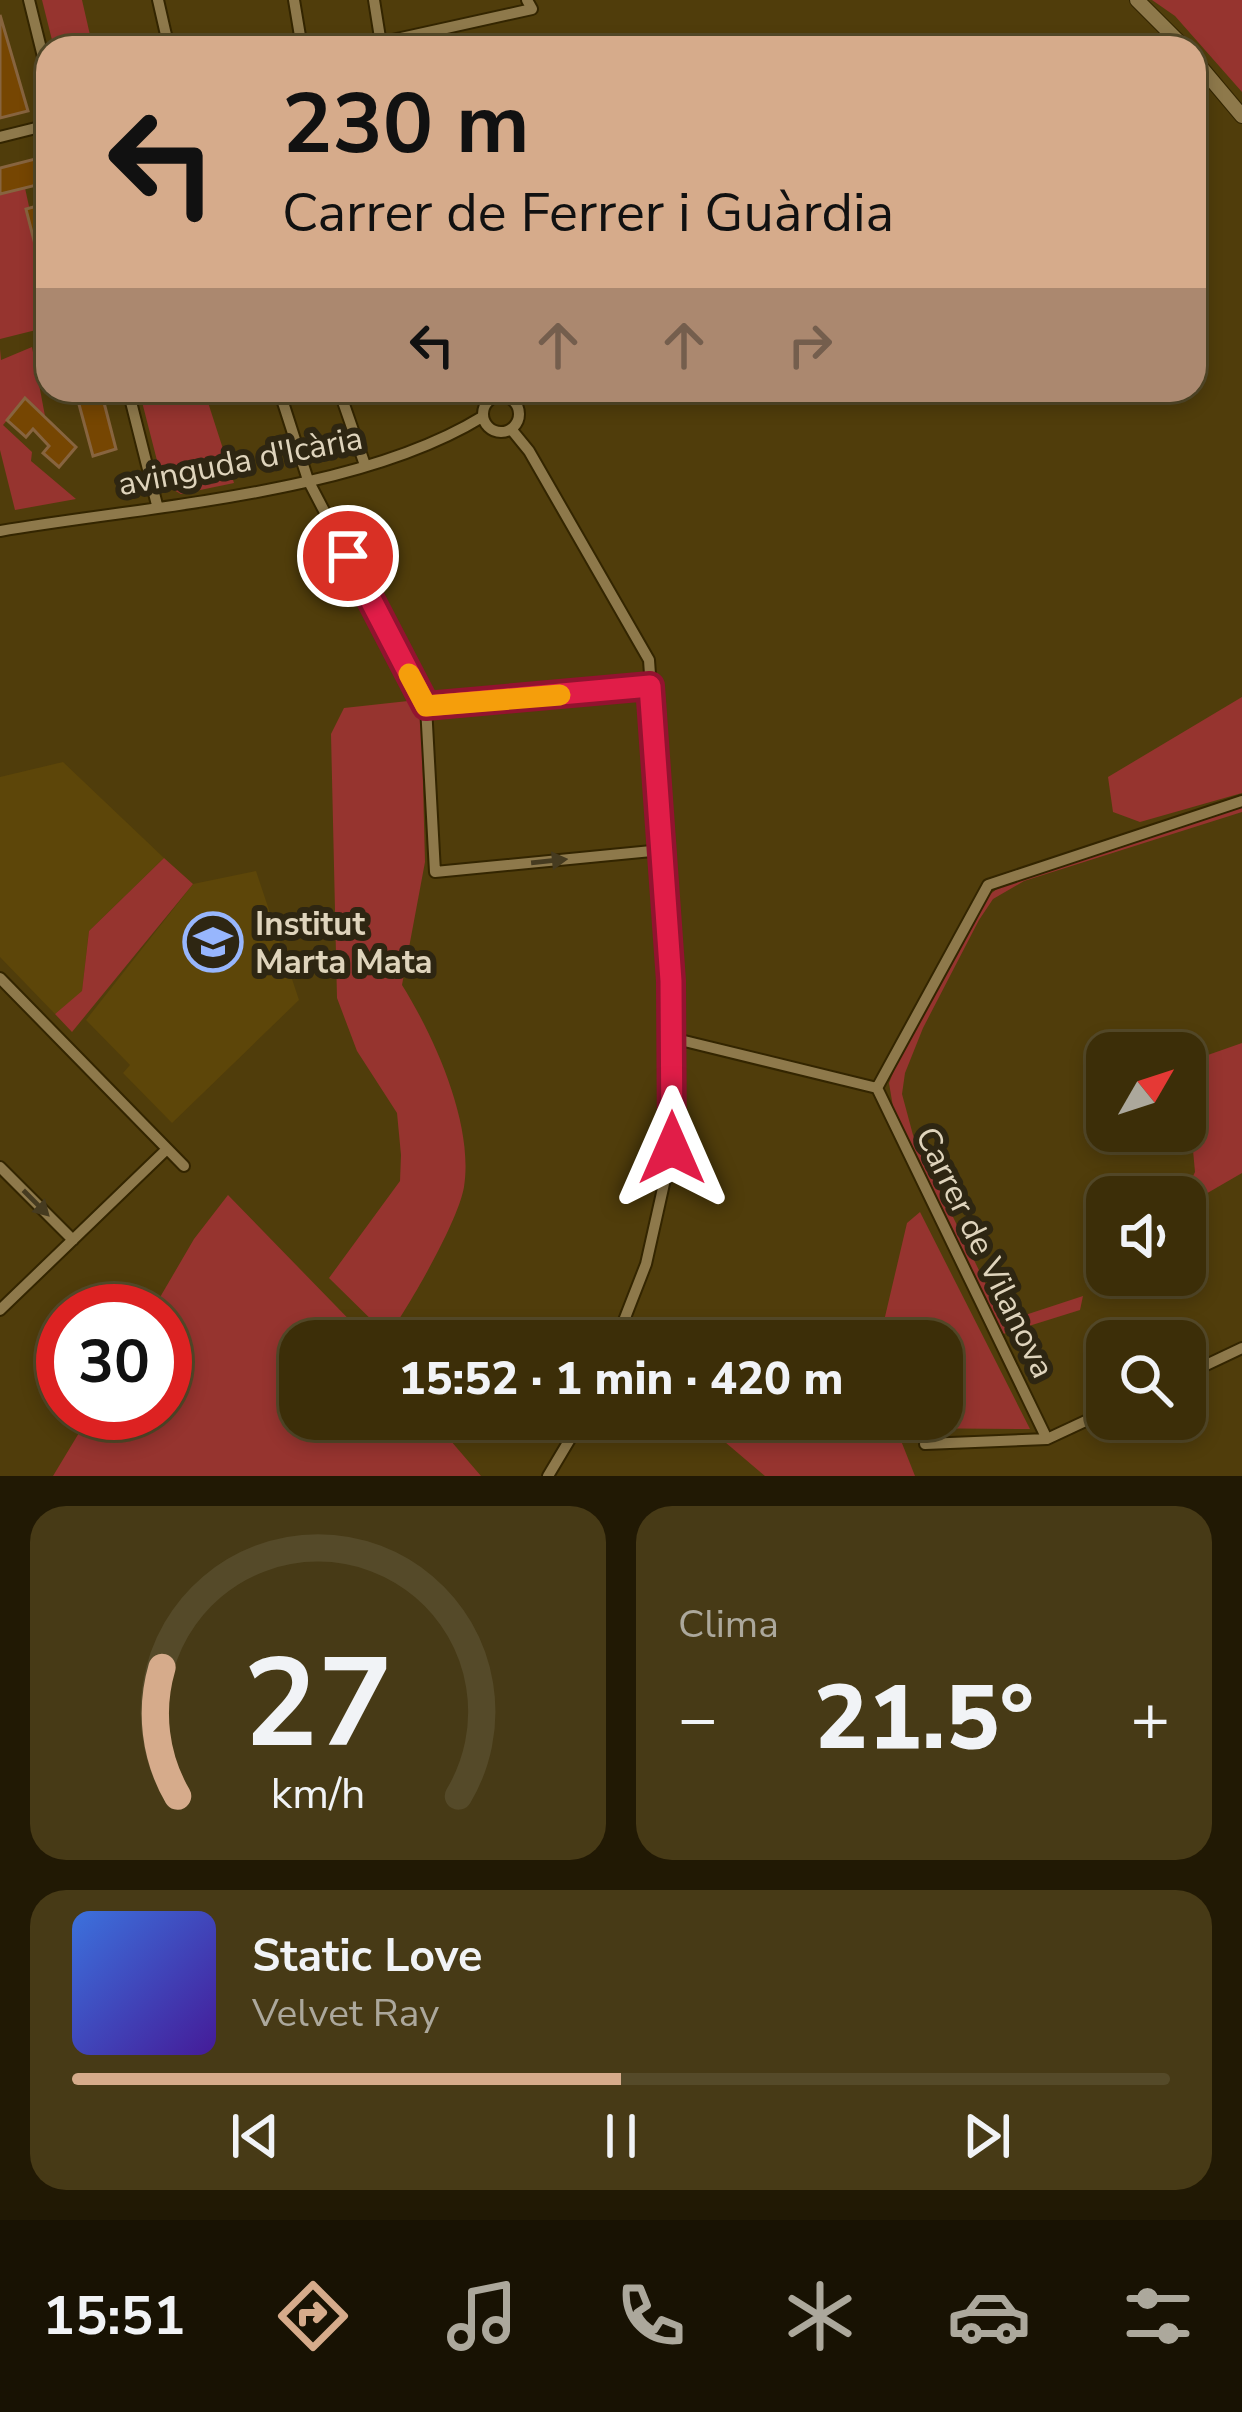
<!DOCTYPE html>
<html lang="es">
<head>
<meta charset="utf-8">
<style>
  :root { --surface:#3c2e08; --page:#473a16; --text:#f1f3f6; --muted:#aca89c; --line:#554a29; --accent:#d6ab8b }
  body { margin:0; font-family:"Nunito Sans",sans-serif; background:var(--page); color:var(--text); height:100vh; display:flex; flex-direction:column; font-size:45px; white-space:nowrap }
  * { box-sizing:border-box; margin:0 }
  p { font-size:39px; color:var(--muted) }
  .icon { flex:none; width:66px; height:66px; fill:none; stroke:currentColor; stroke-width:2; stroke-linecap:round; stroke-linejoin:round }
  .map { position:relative; height:1476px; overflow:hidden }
  .side { display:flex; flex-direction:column; gap:30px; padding:30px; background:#211904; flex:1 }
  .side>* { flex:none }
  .top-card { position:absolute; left:36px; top:36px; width:1170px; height:366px; border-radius:36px; box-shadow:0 6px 18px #0003,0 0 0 3px var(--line); background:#d6ab8b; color:#111; overflow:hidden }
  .needle { width:78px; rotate:51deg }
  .controls { position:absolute; left:1086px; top:1032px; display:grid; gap:24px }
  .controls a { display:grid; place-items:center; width:120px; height:120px; border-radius:24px; background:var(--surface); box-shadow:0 6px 18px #0003,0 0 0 3px var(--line); font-size:60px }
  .speed { position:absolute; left:36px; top:1284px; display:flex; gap:24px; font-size:60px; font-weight:700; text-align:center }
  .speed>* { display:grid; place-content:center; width:156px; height:156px; border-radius:50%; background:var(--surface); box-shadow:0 6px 18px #0003,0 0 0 3px var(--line); line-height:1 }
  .speed .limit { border:18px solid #d22; background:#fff; color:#111 }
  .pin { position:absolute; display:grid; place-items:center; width:102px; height:102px; color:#fff; margin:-51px; border:6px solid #fff; border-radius:50%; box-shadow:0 3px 12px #0007 }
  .me { position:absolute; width:132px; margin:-66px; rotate:0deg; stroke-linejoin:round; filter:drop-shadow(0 0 9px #0008) }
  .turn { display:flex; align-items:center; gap:42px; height:252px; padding:0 48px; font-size:54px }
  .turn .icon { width:156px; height:156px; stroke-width:2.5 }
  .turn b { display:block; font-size:84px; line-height:102px }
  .lanes { display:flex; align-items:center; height:114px; padding:0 48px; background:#0003; justify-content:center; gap:60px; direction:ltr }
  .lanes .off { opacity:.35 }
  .big { font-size:90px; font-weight:800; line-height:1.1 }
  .side .widget { flex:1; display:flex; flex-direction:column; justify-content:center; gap:18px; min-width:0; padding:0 42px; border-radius:36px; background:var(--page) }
  .side .dial { align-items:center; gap:0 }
  .dial svg { height:312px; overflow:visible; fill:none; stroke:var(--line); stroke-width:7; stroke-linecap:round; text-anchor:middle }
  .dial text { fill:var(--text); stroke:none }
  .song { display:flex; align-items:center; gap:36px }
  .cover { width:144px; height:144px; border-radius:18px; background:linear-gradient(135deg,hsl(220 70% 55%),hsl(260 70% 35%)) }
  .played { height:12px; border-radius:6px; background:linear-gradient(90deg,var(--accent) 50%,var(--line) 50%) }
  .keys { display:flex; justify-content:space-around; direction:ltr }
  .heat { display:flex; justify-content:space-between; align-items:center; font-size:66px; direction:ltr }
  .side .tiles { flex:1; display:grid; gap:30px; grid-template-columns:1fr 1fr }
  .widget:last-child { grid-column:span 2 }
  .trip { position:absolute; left:279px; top:1320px; width:684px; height:120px; border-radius:36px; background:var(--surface); box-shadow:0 6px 18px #0003,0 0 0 3px var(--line); font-weight:800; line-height:120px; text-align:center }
  .menu { display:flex; height:192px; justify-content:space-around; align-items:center; background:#181203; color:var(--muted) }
  .menu .icon { width:84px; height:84px }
  .menu .current { color:var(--accent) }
  .menu b { font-size:54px; color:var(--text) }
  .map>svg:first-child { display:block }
  .built { fill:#5d4609 }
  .green { fill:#96342f }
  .building { fill:#764602; stroke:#87643f; stroke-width:3 }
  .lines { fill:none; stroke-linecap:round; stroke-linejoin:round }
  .minor-casing { stroke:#332500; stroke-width:14 }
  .tertiary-casing { stroke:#332500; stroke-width:16 }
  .minor { stroke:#8e794b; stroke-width:10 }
  .tertiary { stroke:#8e794b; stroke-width:14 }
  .oneway { fill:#463b20 }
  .route-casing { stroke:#92132f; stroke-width:30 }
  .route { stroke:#e11d48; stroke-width:21 }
  .slow { stroke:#f59e0b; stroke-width:21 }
  .labels { text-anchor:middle; stroke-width:12; stroke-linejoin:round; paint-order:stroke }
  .street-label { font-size:33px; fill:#dfd4bc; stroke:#2e2612 }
  .poi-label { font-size:33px; font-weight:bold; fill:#dfd4bc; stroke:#2e2612; text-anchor:start }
</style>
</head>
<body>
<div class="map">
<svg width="1242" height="1476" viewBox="0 0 1242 1476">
  <rect width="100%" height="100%" fill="#503d0b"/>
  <!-- built -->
  <path class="built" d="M63 762 164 858 89 931 82 992 55 1014 0 957V777Z
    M256 871 299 1000 172 1123 123 1073 130 1065 86 1020 193 884Z"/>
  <!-- green -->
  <path class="green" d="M42 0H82L93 48H54Z
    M1152 0H1242V92L1175 16Z
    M25 188 48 294V327L0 339V194Z
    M32 347 45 416 25 399 3 425 32 452 31 461 76 499 15 510 0 450V349L1 360Z
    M139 390H204L234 483 181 494 163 484Z
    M1242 697V793L1140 822 1113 812 1108 777Z
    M408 701 421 707 425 862 402 985C434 1036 474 1124 464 1187 458 1222 409 1306 388 1336L329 1278 400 1181 401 1155 397 1113 357 1051 337 998 331 734 344 708Z
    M1242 805V812L1024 881 993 899 979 920 923 1028 905 1073 902 1094 913 1135 993 1299 1004 1316 1013 1319 1083 1296 1080 1310 1003 1334 895 1119 889 1083 900 1055 989 895 1009 880Z
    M164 858 193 884 72 1032 55 1014 82 991 89 931Z
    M1242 1043V1173L1185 1206 1183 1197 1195 1172 1185 1063Z
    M228 1195 370 1341H300V1419H432L481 1476H53L91 1413H165V1311H152L194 1239Z
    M920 1212 1030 1429 896 1428 915 1476H765L705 1425 708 1419H942V1341H851L884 1321 907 1223Z"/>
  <!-- building -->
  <path class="building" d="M0 15 28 111 0 118Z
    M39 158 45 183 0 194V168Z
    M48 203V280H44L26 209Z
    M101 391 116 449 93 456 77 397Z
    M25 398 76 447 59 467 43 453 49 446 33 429 26 437 7 420Z"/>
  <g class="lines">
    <defs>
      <path id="minor" d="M29 0 48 77
        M158 0 169 48
        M294 0 302 48
        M374 0 381 44
        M356 48 532 9 527 0
        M0 137 48 125
        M128 390 157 505
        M279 390 308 480 426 706 435 872 662 850
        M339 390 365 465
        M483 414a18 18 0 1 1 36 0a18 18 0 1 1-36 0Z
        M511 429 529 451 649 660 671 981 672 1148 646 1264 616 1341
        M0 531C146 506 357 494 482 417
        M426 706 650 686
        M0 978 184 1166
        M672 1038 877 1088
        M877 1088 988 885 1242 801
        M877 1088 1047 1439
        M0 1167 73 1240
        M0 1310 167 1149
        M1185 1375 1242 1348
        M925 1444 1047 1439 1107 1411
        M548 1476 582 1419"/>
      <path id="tertiary" d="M1137 0 1185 48
        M1194 59 1242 116"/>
    </defs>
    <!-- minor casing -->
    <use href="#minor" class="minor-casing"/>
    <!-- tertiary casing -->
    <use href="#tertiary" class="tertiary-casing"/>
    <!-- minor -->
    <use href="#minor" class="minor"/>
    <!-- tertiary -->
    <use href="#tertiary" class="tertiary"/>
  </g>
  <!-- one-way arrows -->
  <defs><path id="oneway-solid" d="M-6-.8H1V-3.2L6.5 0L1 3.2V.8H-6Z" transform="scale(3)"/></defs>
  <g class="oneway">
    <use href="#oneway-solid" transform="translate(549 861) rotate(-6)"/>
    <use href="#oneway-solid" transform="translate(36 1203) rotate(45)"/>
  </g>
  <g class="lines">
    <defs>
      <path id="route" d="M348 556 426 706 650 686 671 981 672 1148"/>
    </defs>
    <!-- route casing -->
    <use href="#route" class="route-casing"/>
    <!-- route -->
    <use href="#route" class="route"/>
    <!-- slow -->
    <path class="slow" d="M409 674 426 706 560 695"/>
  </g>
  <!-- icons -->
  <defs>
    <symbol id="school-ring" viewBox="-11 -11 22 22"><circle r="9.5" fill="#2e2612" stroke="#97b6fd" stroke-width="1.5"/><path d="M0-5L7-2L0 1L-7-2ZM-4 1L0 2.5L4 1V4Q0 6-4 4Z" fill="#97b6fd"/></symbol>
  </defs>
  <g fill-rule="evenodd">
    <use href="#school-ring" x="180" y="909" width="66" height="66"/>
  </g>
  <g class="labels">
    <!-- street labels -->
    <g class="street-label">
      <text transform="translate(240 460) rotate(-11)" y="12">avinguda d'Icària</text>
      <text transform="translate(986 1252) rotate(64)" y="12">Carrer de Vilanova</text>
    </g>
    <!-- poi labels -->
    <g class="poi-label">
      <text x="255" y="935">Institut<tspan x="255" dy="38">Marta Mata</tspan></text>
    </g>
  </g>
</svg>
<div class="controls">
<a><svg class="needle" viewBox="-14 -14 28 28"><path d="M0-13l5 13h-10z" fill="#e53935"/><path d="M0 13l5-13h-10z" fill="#aca89c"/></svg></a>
<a><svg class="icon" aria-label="sound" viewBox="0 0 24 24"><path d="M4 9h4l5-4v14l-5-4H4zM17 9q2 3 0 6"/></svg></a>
<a><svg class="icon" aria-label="search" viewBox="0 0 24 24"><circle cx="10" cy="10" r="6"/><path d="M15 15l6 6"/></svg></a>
</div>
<div class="speed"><div class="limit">30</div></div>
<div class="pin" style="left:348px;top:556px;background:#d93025"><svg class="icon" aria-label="arrive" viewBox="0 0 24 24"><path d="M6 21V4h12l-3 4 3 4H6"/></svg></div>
<svg class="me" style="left:672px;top:1148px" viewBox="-20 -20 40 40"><path d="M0-17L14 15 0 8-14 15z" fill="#e11d48" stroke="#fff" stroke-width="4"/></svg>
<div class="trip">15:52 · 1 min · 420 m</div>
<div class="top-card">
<div class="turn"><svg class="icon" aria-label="left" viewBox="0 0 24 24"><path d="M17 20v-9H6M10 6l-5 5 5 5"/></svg><div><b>230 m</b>Carrer de Ferrer i Guàrdia</div></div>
<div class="lanes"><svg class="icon" aria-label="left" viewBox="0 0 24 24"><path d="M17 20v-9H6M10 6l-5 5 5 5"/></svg><svg class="icon off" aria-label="ahead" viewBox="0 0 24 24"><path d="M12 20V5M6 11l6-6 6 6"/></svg><svg class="icon off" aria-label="ahead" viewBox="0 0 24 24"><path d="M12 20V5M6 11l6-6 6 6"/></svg><svg class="icon off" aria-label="right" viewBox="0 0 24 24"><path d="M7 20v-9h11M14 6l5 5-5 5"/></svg></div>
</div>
</div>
<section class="side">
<div class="tiles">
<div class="widget dial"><svg viewBox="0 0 100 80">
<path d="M14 69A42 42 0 1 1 86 69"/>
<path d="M14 69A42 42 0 0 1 10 36" stroke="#d6ab8b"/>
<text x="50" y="56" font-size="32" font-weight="700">27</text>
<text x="50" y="72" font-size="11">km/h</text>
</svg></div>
<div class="widget"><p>Clima</p>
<div class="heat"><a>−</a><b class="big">21.5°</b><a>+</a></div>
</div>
<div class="widget">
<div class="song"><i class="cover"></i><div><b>Static Love</b><p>Velvet Ray</p></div></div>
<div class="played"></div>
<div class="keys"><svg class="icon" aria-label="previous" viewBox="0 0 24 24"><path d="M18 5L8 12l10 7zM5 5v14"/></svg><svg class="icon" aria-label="pause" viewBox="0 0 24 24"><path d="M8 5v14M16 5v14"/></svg><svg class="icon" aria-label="next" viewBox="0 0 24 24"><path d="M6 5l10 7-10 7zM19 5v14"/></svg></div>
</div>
</div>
</section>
<nav class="menu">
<b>15:51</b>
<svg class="icon current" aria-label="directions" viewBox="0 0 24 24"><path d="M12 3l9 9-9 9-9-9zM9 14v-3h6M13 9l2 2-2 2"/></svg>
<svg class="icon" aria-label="music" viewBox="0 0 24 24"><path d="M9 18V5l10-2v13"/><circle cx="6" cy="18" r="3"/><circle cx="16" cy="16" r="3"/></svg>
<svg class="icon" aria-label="phone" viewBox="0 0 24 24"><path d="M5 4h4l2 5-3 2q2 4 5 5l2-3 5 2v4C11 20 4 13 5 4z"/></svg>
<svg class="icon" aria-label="climate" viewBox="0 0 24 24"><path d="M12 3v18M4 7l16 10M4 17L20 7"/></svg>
<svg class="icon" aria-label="car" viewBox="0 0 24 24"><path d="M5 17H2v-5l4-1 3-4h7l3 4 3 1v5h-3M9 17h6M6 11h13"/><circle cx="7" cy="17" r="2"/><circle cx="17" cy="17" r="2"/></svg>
<svg class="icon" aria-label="filters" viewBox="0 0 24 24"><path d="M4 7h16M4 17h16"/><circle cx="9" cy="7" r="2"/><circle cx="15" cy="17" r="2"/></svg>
</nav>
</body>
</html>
